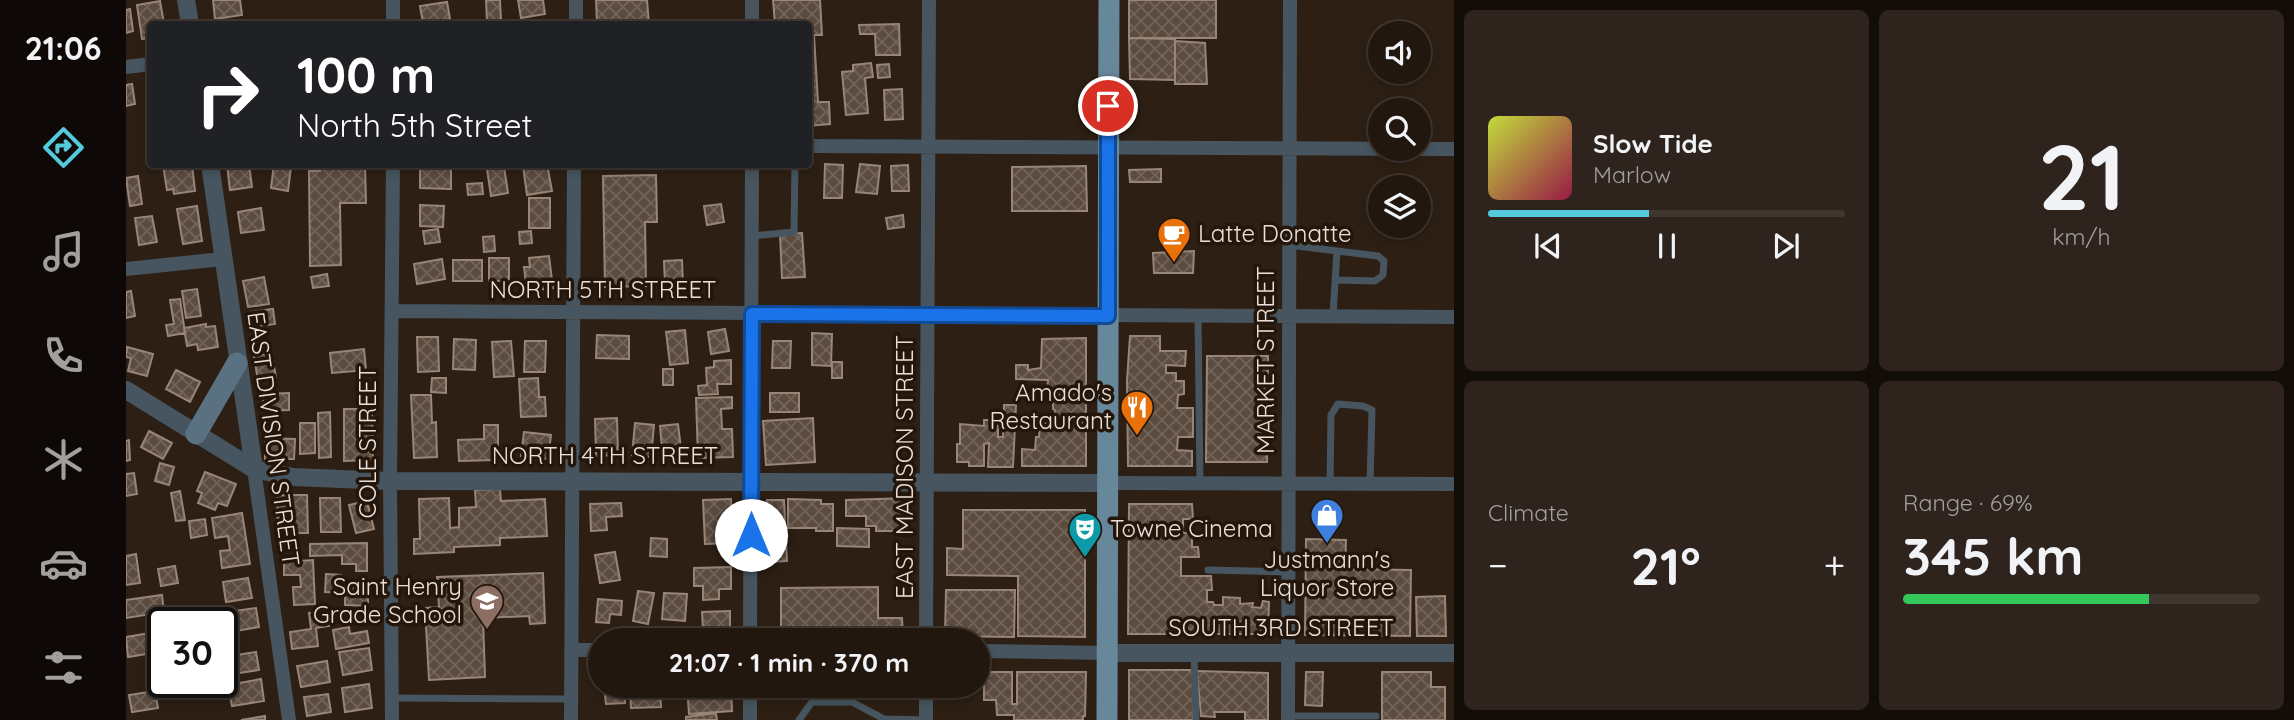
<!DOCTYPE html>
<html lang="en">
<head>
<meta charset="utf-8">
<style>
  :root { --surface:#22170f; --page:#2e241d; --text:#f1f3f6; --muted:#a29f9e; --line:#3f362f; --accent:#54cadd }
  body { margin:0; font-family:Quicksand,sans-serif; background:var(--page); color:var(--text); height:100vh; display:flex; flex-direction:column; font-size:26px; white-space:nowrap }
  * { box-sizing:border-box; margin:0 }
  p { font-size:23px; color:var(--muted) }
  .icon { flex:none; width:38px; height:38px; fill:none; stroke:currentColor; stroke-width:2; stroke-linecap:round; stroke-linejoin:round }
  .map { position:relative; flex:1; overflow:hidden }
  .drawer { display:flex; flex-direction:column; gap:10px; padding:10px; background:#130d08; width:840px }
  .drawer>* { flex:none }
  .banner { position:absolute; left:21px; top:21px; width:665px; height:147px; border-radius:7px; box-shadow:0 4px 10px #0003,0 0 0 2px var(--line); background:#202124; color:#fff; overflow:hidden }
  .buttons { position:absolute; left:1242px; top:21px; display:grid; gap:14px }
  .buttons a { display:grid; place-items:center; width:63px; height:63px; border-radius:50%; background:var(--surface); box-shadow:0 4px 10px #0003,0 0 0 2px var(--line); font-size:35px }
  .speed { position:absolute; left:21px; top:607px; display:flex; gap:14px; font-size:35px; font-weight:700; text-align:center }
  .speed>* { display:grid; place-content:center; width:91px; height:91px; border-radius:50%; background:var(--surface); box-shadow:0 4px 10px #0003,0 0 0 2px var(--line); line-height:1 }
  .speed .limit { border:4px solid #111; border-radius:10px; background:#fff; color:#111 }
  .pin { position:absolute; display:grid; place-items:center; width:60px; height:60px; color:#fff; margin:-30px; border:4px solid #fff; border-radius:50%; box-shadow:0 2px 7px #0007 }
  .me { position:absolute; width:77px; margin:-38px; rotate:0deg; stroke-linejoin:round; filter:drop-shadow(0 0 5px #0008) }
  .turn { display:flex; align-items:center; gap:24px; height:147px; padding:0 35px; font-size:32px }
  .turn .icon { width:91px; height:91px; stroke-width:2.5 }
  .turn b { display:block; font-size:49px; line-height:60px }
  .big { font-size:52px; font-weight:700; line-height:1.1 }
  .drawer .widget { flex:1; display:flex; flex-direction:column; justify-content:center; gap:10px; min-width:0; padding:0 24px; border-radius:10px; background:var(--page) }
  .drawer .dial { align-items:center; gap:0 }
  .dial b { font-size:91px; line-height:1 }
  .song { display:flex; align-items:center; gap:21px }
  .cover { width:84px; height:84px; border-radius:10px; background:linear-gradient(135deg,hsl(70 70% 55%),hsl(340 70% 35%)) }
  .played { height:7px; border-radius:4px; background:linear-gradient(90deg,var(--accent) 45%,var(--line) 45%) }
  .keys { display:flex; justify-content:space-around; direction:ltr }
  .heat { display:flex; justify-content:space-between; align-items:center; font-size:38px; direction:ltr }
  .charge { height:10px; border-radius:5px; background:linear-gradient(90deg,#34c759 69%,var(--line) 0) }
  .drawer .tiles { flex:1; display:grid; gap:10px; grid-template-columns:repeat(2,1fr) }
  .trip { position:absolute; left:462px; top:628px; width:402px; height:70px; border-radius:35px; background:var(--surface); box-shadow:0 4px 10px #0003,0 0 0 2px var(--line); font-weight:700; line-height:70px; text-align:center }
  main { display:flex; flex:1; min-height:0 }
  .dock { display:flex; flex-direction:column; width:126px; justify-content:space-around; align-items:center; background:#0e0906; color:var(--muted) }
  .dock .icon { width:49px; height:49px }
  .dock .selected { color:var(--accent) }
  .dock b { font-size:32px; color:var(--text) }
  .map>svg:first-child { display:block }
  .building { fill:url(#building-cross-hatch); stroke:#988578; stroke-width:2 }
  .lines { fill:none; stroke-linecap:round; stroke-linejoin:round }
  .service { stroke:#46555f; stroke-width:7 }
  .minor { stroke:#46555f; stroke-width:14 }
  .tertiary { stroke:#46555f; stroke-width:18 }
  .secondary { stroke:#597180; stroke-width:21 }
  .primary { stroke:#67879a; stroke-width:21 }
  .route-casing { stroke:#114b97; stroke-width:18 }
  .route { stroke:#1a73e8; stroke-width:12 }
  .labels { text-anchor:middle; stroke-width:7; stroke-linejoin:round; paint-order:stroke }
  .poi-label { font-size:24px; fill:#e9dfd8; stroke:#24160b; text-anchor:start }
  .street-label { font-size:24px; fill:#e9dfd8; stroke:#24160b }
</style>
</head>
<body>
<main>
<nav class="dock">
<b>21:06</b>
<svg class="icon selected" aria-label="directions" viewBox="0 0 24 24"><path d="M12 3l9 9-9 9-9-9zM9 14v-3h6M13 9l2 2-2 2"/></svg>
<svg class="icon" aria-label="music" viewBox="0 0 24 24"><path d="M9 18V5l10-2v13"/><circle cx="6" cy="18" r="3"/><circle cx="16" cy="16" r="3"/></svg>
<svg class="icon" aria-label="phone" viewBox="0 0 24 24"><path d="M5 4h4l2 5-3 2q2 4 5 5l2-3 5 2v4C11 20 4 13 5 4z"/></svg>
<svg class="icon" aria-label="climate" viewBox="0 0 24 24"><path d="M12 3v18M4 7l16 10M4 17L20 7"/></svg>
<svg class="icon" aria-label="car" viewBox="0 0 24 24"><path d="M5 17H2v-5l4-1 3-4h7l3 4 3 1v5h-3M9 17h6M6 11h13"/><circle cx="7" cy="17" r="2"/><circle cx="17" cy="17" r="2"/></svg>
<svg class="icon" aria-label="filters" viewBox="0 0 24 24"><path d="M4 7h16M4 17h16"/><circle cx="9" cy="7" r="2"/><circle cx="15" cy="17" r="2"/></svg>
</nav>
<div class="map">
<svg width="1328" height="720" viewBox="0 0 1328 720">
  <defs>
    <pattern id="building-cross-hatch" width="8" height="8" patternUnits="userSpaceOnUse" patternTransform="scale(1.75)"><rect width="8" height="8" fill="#5c4b3f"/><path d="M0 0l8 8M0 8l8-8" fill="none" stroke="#73645a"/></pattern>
  </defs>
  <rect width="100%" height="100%" fill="#2d1f14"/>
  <!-- building -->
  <path class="building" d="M87 0H114L116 15 89 19Z
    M360 0H374L375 20 361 21Z
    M392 0H417L419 14 395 18Z
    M470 0H521L523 24H471Z
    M647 0H694L696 35H688L692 102H703L704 124 682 126V24H649Z
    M1003 0H1090V38H1003Z
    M34 1 38 24H24V38L16 39 11 5Z
    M321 2 324 19 297 23 294 6Z
    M4 9 7 31 0 33V10Z
    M773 24 774 55H750L749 34H734L733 25Z
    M1003 38 1049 39V80L1004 79Z
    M1049 41 1079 43 1081 84H1049Z
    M745 63 747 77 739 78 742 113 720 115 716 72 727 71V65Z
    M763 64 764 77 752 78 751 65Z
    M6 84 9 104 0 106V85Z
    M776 89 777 119 759 120 758 90Z
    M66 164 69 191 48 194 47 189 41 190 37 165Z
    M123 164 126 187 104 190 101 165Z
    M148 164 165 167 162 191 145 188Z
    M194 164H239L240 203H214L215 265 184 266 183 171H194Z
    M405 164H421L426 191 401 195 397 166Z
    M699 164 717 165 716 198H698Z
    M734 164 754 166 751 194 730 192Z
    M782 165 783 191H766L765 166Z
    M960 166 961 211H886V167Z
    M294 167 325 169V189L294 188Z
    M378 167 382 193 365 196 361 169Z
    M1035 169V182H1004L1003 170Z
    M530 175 531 222H519L520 286 479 287 477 176Z
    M12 176 16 204 4 206 0 178Z
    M356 183 357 194 342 195 341 184Z
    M403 198H424V228H403Z
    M595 204 598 222 581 225 578 206Z
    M294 205 318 206 317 227 294 226Z
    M71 206 76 241 57 244 51 209Z
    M135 208 138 230 115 233 112 212Z
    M777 215 778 227 762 229 760 218Z
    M26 216 31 242 13 245 9 218Z
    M312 229 314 242 299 244 297 231Z
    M405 231 406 243 394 244 393 232Z
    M676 233 679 277 656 278 654 234Z
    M368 236 369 251 358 252 357 237Z
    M1068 251 1067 273H1028L1027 253Z
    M423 256 427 288 401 291 398 267H404L403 258Z
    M363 258H383V281H363Z
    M316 259 319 279 291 284 288 264Z
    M327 260H356V281H327Z
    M556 260 557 284 539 285 538 261Z
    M201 274 203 286 187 288 185 277Z
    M138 277 143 304 122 307 117 281Z
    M71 289 75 316 60 318 56 291Z
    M5 291 9 316 0 318V292Z
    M54 299 59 333 42 336 40 325 48 324 44 300Z
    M147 309 149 324 128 327 125 312Z
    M80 324V327L89 326 92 347 72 350 71 344 61 346 58 328Z
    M599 329 603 351 585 354 582 332Z
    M559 330 562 363 544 365 540 332Z
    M686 333 706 334 705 366 686 365Z
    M471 335 503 336V359L470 358Z
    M1004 336H1034V351H1060L1059 366 1040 365V373H1050V381H1058V394L1052 395 1051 408H1067V437H1052L1051 450 1066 451V466H1002L1001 381Z
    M291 337H312L313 371 292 372Z
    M960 338V466H896V449L909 450 910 437H913L914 424 929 423V410L927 409V392H921L922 380 890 379V365H902V370L915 368 916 339Z
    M328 339 350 340 349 370 327 369Z
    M385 341 388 376 368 377 366 342Z
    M399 341H420L419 372H398Z
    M647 341H665L664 368H646Z
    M1 347 27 354 21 376 2 371 5 358 0 357Z
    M238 349 240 370 206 373 204 353Z
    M146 353 150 378 132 381 128 356Z
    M1081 356H1142L1141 462H1080Z
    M605 360V384H591L592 394 573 395 572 386 581 385 580 368 588 367V361Z
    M706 362H716V378H706Z
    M537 369H547V385H537Z
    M50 370 74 382 64 402 40 389Z
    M306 378H320V393L305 392Z
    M412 378 413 397H419L420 416 395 417 393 379Z
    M163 393V410L138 411 137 394Z
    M644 393H673V412H644Z
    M285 395H305L306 423 310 422 311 457 288 458Z
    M606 397V408L595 409 596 429H606L607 457 572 458 570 398Z
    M878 405H890L887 467H862L863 443 858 444V466H843V462H831V444H834V424L858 426V420H872V437H877Z
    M218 409H246L247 460 218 461Z
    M204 412 205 457 193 458 192 413Z
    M491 418 492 455 470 456 469 419Z
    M687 418 689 462 640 465 637 421Z
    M174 423H189V453L174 454Z
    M509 423 528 425 525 457 506 455Z
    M552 424 556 457 537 459 534 426Z
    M358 425H372V460L333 461 332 440 358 439Z
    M23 431 46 443 37 459 15 447Z
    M398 432 425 435 422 459 395 456Z
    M139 438 169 439 168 459H139Z
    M3 440 4 460 0 461V441Z
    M34 463 48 467 43 485 29 481Z
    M79 472 110 484 101 506 92 503 89 510 72 503 76 493 71 491Z
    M8 473 11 494 0 496V474Z
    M374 489 375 501 419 499 421 536 374 538V545L328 547V552L288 554V539H294L293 499 323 498 324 528 333 527V508L350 507 349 490Z
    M54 491 59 520 50 521 45 493Z
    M151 495H181L182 533H165V529H152Z
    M194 498H214L215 532H195Z
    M783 498 784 531H750V526H740V516H720V500Z
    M605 499 607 543 579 544 577 500Z
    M662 499 695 500V504H707V531H690V528H662Z
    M641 500H658L661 561 643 562Z
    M241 501 248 529 230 533 223 505Z
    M495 503 496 516 480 517 481 530 465 531 464 504Z
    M1003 504H1066L1067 519H1057V533H1066V547H1072L1073 557H1055V576H1085L1086 590H1081V602H1087L1088 605H1097V597L1114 598V604L1127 603 1126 607 1135 608 1137 601 1143 602 1142 634H1002Z
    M837 510H959V637L892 636V576L821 575V548L837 549Z
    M116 513 124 564 96 568 94 551 104 550 102 536 89 538 86 518Z
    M79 519 81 535 65 538 63 521Z
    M711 528 743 529V547L711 546Z
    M525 538 541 539V557L524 556Z
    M1180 539 1220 540 1219 569 1285 570 1284 636 1179 635Z
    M241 543V571H230V564H216V555L184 556V544Z
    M489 552 494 580 474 583 469 555Z
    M10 554 14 583 0 585V556Z
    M187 560 189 604 168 605 167 587H175L174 575H158V562Z
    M49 566 52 583 35 586 32 569Z
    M605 567V589H593V599L577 600V586H568V568Z
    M417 573 419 623 404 624 403 616 357 618 359 677 303 680 299 608 313 607 311 577Z
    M200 574 215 575 214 584 242 586V606L219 605V593L199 592Z
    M122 578 126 598 100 602 97 582Z
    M752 587V618H776L777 635 655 636V588Z
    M820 590H889L888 637 819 636Z
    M512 591 528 593 522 624 507 621Z
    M538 593 561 594 559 621 536 619Z
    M36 595 38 612 0 618V600Z
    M1319 596 1320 636H1291L1290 597Z
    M472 599 496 601 495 615 484 614 483 623 470 622Z
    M130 608 133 627 104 632 101 612Z
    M202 611 203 626 190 628 192 646 166 649 164 632 185 629 183 613Z
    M604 611V629L577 630 576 612Z
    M223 627 224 634 241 631 243 643 210 649 207 630Z
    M24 633 27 653 2 657 0 637Z
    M102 636 105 654 96 655V637Z
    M243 648 246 670 217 675 213 652Z
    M130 652 133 670 106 674 103 656Z
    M201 661 204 682 175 687 171 666Z
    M1003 670H1067V720H1003Z
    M1071 671 1142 673V720H1119V712H1088L1089 717 1075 716Z
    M858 672H886V704H891V672H960L959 716H957V720H888V715H871L870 700H858Z
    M1180 672H1197L1196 706 1179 705Z
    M1256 672H1305V687H1319V720H1256Z
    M135 679 138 701 106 706 102 685Z
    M243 684 246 708 219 712 216 688Z
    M478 686H498L499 703 480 704Z
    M504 686H534L535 707 505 708Z
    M561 686H605L606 711 563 714Z
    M29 691 32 708 6 712 3 695Z
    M202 694 205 712 181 716 178 697Z
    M590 713 591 720H560V717Z
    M139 716V720H115Z"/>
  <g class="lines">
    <!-- service -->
    <path class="service" d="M626 236 668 232 669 164
      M1163 245 1211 251 1207 315
      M1209 280 1249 281 1257 275 1258 261 1252 256 1211 251
      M1072 316 1074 483
      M1204 483 1205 415 1212 404 1237 406 1246 410 1244 484
      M1082 570 1162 572
      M1068 653 1070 720
      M266 698 445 699
      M1163 716H1250
      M673 720 686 702H726L758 719 800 720"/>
    <!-- minor -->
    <path class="minor" d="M267 0V24
      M626 0V24
      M450 24V0
      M0 67 24 64
      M682 146 1328 149
      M0 269 96 259
      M267 311 1328 317
      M128 469 163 720
      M981 483 1328 484
      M624 640 626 164
      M800 640 803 0
      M445 650H474
      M852 651 981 653
      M800 686V720
      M266 720 264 481 267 164
      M445 720 448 164
      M624 720V686
      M1162 720 1164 0"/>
    <!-- tertiary -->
    <path class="tertiary" d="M60 0 64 24
      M84 164 128 469
      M0 390 128 469 167 477 264 481 981 483
      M981 653H1328"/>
    <!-- secondary -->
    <path class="secondary" d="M70 434 111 363"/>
    <!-- primary -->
    <path class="primary" d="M981 720 983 0"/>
  </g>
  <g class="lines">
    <defs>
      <path id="route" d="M625 535 626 314 982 316V106"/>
    </defs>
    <!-- route casing -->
    <use href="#route" class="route-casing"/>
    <!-- route -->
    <use href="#route" class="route"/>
  </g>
  <!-- icons -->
  <defs>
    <symbol id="cafe-pin" viewBox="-11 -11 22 30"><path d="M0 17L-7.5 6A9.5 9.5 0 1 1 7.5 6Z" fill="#e8710a" stroke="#24160b"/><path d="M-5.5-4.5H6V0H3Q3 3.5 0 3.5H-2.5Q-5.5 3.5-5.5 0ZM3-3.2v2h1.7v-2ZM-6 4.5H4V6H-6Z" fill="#fff"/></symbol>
    <symbol id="restaurant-pin" viewBox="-11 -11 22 30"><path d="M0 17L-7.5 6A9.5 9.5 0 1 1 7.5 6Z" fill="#e8710a" stroke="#24160b"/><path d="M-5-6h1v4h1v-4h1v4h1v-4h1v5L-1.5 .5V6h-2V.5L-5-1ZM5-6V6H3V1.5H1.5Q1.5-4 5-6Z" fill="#fff"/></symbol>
    <symbol id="shop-pin" viewBox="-11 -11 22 30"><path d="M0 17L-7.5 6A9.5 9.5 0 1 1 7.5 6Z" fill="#3f7fe0" stroke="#24160b"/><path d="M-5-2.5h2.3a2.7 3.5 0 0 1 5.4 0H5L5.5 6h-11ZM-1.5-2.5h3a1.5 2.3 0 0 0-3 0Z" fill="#fff"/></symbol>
    <symbol id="theatre-pin" viewBox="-11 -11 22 30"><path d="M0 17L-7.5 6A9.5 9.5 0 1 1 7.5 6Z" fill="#0f9aa8" stroke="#24160b"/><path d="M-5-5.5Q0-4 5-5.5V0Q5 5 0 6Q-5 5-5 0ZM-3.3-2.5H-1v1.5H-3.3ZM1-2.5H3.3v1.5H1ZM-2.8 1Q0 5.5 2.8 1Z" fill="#fff"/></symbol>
    <symbol id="school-pin" viewBox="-11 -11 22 30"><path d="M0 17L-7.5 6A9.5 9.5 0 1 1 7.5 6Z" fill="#8d6e63" stroke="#24160b"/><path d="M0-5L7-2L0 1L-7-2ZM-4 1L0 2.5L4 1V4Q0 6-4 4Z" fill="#fff"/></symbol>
  </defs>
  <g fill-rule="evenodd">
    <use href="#cafe-pin" x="1029" y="215" width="38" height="52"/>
    <use href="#restaurant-pin" x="992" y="388" width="38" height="52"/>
    <use href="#shop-pin" x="1182" y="496" width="38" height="52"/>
    <use href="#theatre-pin" x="940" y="510" width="38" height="52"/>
    <use href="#school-pin" x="342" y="582" width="38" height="52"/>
  </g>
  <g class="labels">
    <!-- poi labels -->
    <g class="poi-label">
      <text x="1072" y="242">Latte Donatte</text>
      <text x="986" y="401" text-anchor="end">Amado's<tspan x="986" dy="28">Restaurant</tspan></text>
      <text x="984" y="537">Towne Cinema</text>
      <text x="1201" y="568" text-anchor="middle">Justmann's<tspan x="1201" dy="28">Liquor Store</tspan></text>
      <text x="336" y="595" text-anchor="end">Saint Henry<tspan x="336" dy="28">Grade School</tspan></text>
    </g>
    <!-- street labels -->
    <g class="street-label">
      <text x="477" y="298">NORTH 5TH STREET</text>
      <text transform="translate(1140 360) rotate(-90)" y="8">MARKET STREET</text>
      <text transform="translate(147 439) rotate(82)" y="8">EAST DIVISION STREET</text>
      <text transform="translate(242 442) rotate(-90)" y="8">COLE STREET</text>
      <text x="479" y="464">NORTH 4TH STREET</text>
      <text transform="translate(779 467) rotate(-90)" y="8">EAST MADISON STREET</text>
      <text x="1155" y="636">SOUTH 3RD STREET</text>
    </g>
  </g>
</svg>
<div class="buttons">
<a><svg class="icon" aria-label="sound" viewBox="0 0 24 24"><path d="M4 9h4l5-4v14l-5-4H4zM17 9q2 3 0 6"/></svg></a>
<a><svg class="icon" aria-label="search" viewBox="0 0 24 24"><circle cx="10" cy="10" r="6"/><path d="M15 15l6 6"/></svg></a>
<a><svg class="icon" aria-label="layers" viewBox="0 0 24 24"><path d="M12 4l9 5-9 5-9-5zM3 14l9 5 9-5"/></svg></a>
</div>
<div class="speed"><div class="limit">30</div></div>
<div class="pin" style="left:982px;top:106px;background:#d93025"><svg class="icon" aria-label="arrive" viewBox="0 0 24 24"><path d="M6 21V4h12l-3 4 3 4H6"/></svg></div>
<svg class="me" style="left:625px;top:535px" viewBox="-20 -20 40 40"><circle r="19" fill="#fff"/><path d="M0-13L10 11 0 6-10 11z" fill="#1a73e8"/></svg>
<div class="trip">21:07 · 1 min · 370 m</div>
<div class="banner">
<div class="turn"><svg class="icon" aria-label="right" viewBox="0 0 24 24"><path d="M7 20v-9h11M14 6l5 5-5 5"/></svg><div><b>100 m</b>North 5th Street</div></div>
</div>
</div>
<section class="drawer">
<div class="tiles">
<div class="widget">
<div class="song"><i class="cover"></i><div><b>Slow Tide</b><p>Marlow</p></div></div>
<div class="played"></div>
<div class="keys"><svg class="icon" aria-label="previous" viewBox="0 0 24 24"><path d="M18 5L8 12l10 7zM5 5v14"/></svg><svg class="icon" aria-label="pause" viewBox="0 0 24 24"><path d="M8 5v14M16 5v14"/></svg><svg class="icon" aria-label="next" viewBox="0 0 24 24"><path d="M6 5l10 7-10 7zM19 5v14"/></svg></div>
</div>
<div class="widget dial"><b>21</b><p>km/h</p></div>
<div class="widget"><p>Climate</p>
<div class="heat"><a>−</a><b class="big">21°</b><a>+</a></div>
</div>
<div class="widget"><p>Range · 69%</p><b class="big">345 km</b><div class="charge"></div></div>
</div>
</section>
</main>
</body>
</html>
